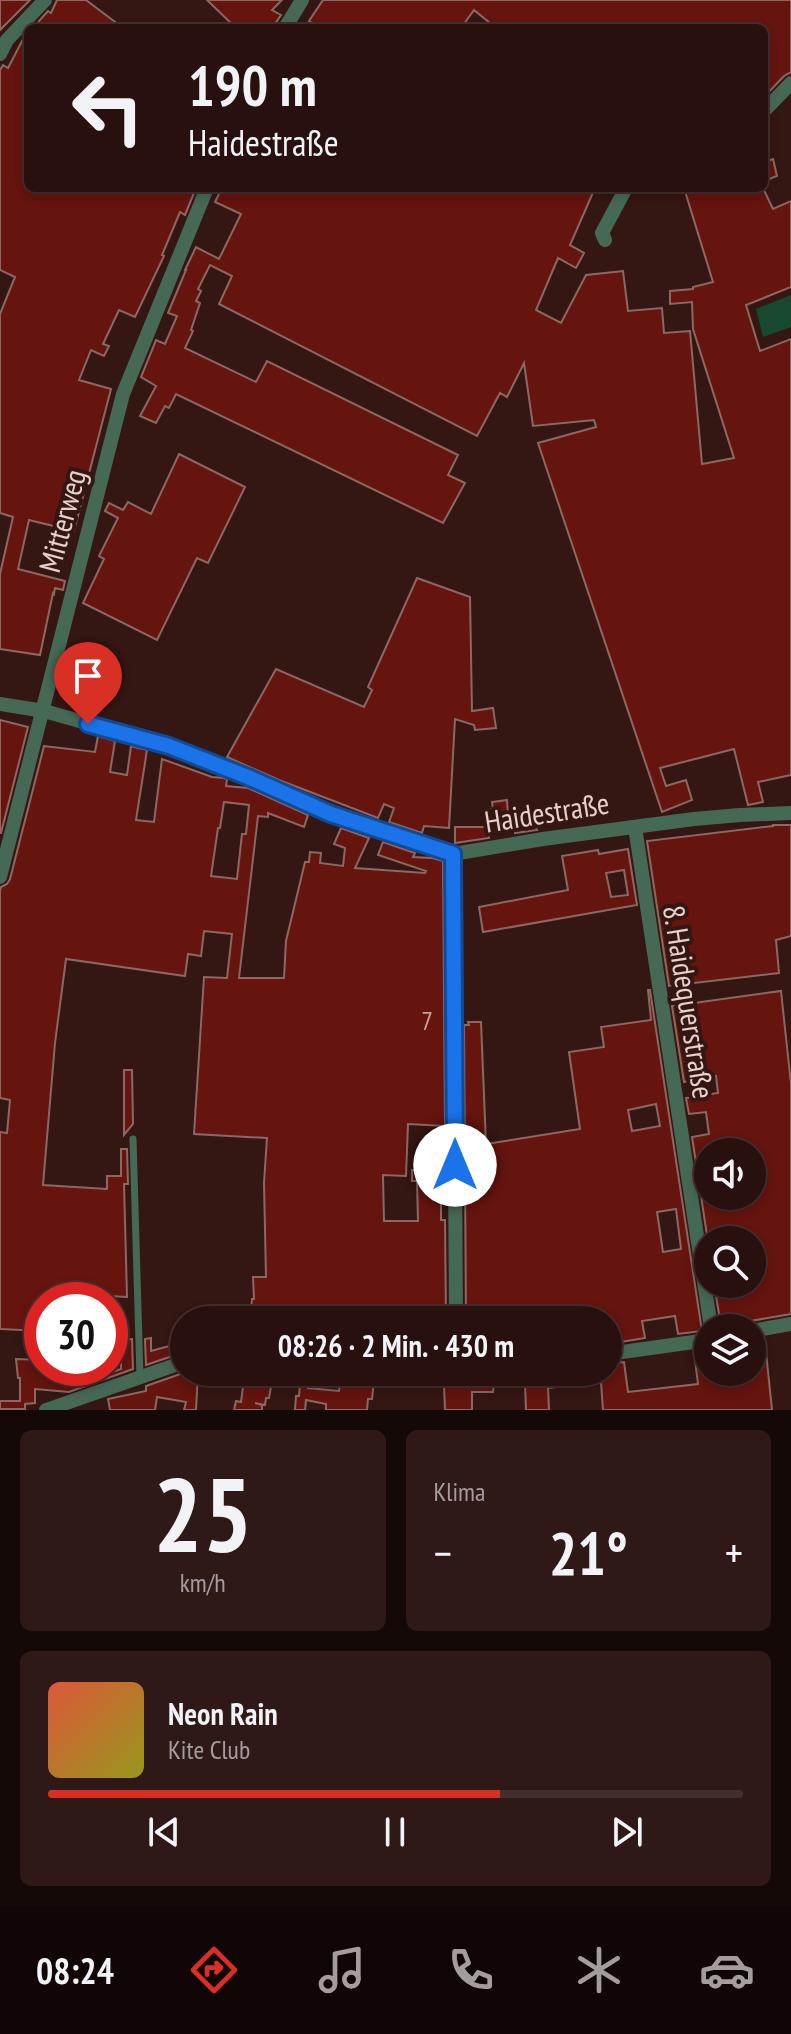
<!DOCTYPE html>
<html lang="de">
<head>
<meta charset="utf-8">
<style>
  :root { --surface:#27100e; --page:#2f1917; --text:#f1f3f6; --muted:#a49d9e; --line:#43302e; --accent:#d93025 }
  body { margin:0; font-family:"PT Sans Narrow",sans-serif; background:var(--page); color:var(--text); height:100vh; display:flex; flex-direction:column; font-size:30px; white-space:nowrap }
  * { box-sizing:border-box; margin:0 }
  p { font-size:26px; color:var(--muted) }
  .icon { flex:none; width:44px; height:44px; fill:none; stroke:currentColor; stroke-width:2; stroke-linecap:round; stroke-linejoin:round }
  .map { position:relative; height:1410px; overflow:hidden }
  .details { display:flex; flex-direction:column; gap:20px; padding:20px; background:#150908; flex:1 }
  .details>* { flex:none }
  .hud { position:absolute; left:24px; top:24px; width:744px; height:168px; border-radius:12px; box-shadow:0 4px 12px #0003,0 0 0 2px var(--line); background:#27100e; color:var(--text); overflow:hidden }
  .fabs { position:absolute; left:694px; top:1138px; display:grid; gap:16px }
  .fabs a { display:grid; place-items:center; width:72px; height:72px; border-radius:50%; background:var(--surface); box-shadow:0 4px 12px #0003,0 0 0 2px var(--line); font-size:40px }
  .speed { position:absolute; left:24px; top:1282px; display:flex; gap:16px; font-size:40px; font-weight:700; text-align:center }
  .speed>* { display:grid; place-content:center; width:104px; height:104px; border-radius:50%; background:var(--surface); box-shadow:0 4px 12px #0003,0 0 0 2px var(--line); line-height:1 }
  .speed .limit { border:12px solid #d22; background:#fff; color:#111 }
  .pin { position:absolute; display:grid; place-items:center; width:68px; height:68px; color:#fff; margin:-82px -34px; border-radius:50% 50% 50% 0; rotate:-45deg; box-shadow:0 0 8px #0007 }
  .pin .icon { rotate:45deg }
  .me { position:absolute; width:88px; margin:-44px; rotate:0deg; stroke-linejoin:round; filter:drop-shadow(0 0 6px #0008) }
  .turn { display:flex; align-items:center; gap:28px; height:168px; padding:0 32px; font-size:36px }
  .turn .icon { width:104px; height:104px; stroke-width:2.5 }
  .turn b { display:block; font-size:56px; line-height:68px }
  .big { font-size:60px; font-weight:700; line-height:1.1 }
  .details .widget { flex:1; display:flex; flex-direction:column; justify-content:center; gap:12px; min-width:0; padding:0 28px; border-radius:12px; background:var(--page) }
  .details .dial { align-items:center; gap:0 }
  .dial b { font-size:104px; line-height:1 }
  .song { display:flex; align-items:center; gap:24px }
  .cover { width:96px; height:96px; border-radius:12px; background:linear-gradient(135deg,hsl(10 70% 55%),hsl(60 70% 35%)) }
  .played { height:8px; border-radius:4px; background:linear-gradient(90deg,var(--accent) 65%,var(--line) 65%) }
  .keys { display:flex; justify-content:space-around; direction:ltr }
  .heat { display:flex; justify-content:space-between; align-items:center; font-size:44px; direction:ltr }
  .details .tiles { flex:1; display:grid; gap:20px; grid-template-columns:1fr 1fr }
  .widget:last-child { grid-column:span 2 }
  .trip { position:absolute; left:170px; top:1306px; width:452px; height:80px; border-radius:40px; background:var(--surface); box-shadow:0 4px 12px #0003,0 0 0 2px var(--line); font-weight:700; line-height:80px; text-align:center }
  .tabs { display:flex; height:128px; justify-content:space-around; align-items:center; background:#100606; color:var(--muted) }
  .tabs .icon { width:56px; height:56px }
  .tabs .current { color:var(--accent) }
  .tabs b { font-size:36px; color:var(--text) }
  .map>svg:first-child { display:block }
  .water { fill:#164930 }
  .building { fill:#65140e; stroke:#8d6863; stroke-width:2; fill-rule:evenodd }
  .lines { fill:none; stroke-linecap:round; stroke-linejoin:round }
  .lane { stroke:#466955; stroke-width:7 }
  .street { stroke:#466955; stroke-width:14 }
  .route-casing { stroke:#114b97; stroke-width:20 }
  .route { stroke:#1a73e8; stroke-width:14 }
  .labels { text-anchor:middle; stroke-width:8; stroke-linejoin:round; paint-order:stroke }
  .number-label { font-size:26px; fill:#c6a29d }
  .street-label { font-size:30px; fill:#e6d1cd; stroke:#341612 }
</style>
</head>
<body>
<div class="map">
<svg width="791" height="1410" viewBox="0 0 791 1410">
  <rect width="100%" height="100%" fill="#341612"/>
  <!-- water -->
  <path class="water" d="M791 295V327L763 337 756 309Z"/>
  <!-- building -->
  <path class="building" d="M0 0H30L0 30Z
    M57 0H86L123 28H36L39 21 48 11 51 13Z
    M207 0H282L272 10 281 15 272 28H236Z
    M323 0H791V72L784 76 764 97V28H496L474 10 461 28H321L309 21Z
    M22 41 28 44V188H196L185 215 180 212 162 255 164 256 135 317 119 310 103 344 109 346 104 356 91 350 79 380 111 389 74 531 29 520 18 569 65 581 63 590 55 588 54 594 53 593 40 655 0 649V574L13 517 0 513V314L15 277 0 270V70L3 65 8 68Z
    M773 159 777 176 764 181V162Z
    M222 188H595L570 245 584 253 576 268 558 258 536 310 561 323 586 275 623 271 628 311 662 308 664 333 690 331 702 464 734 458 693 329 692 302 670 304V291L693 289V287L713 282 684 188H763L773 209 791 201V287L746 305 760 351 791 339V775L758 782 763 802 748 805 734 749 660 768 666 786 686 780 692 800 662 812 538 443 596 427 594 420 533 426 524 363 507 397 500 393 477 436 219 304 232 276 210 265 198 289 201 291 196 301 200 303 191 330 193 331 185 348 256 382 267 361 458 455 448 475 465 483 443 523 176 394 169 408 165 406 156 423 140 416 156 386 141 377 156 340 165 344 177 316 168 313 186 270H185L196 247 219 259 241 214 215 202Z
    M179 454 245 487 208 563 197 558 157 640 83 603 104 559 99 556 118 518 105 511 109 503 123 510 128 502 151 514Z
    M417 578 470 597 472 711 493 708 496 728 475 730 474 725 455 719 449 828 424 826 422 833 389 822 394 808 384 804 378 818 279 780 227 757 276 669 364 707 372 690 368 687Z
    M0 720 28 727 1 833H0Z
    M98 736 115 741 110 772 127 775 131 746 147 750 136 820 154 822 162 759 212 777 224 778 227 779 226 786 248 788 308 815 304 827 268 813V817L258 816 239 978H284L286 941 305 862H309L310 852 321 853 320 863 343 866 345 848 334 844 341 828 369 838 355 868 425 873 426 871 378 855 383 842 415 853 413 857 432 858 443 861 445 1126 408 1124 406 1176 383 1175 384 1221H418L417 1181H412V1170H427L428 1155 445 1156V1184H441V1220H445L446 1320H440V1311L418 1312V1320H250L252 1299H254L253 1277H266L264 1183 267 1138 194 1134 204 977 227 978 232 934 204 931 201 956 188 954 185 976 66 959 55 1043 43 1185 107 1189V1176H121V1149H127L128 1184H124L127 1297 110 1296V1300H42V1331L0 1329V1132L7 1133 10 1100 0 1098V891L1 887 7 884 10 879 44 746 95 752ZM224 802 249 805 246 834H242L237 879 211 876 218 828H220Z
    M507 800 508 816 534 812 537 830 515 833V830L489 832V838L455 843V827H485L483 810 493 809 492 802Z
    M773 825H791V936L776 940 779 973 669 986 647 841 773 826Z
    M628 849 637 905 483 932 479 907 568 890 562 856 598 850 599 854ZM624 870 628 895 611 897 606 873Z
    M648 990H650L702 1331 678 1334 675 1316 642 1321 645 1338 608 1344V1320H466L464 1025H469L468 1022H481L486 1144 580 1129 569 1052 604 1047 601 1027 651 1020ZM656 1104 660 1126 632 1131 628 1110ZM676 1209 681 1249 663 1252 657 1212Z
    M781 991 791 1084V1314L721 1326 714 1284H752V1240H708V1242L692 1137 709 1134 706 1112 689 1114 686 1098 718 1093 716 1076 684 1082 672 1006ZM708 1152H752V1196H708Z
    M124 1070H132L133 1124 124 1135Z
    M151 1338V1351L184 1342V1352L146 1365 145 1339Z
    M132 1339 133 1369 69 1392 35 1389V1403L25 1404V1409H0V1401H20V1378H18L16 1359 42 1360V1368H94V1378L121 1369V1346H126V1340Z
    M765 1342 772 1410H603L601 1382 548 1388 549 1410H526L525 1384H494L493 1392H472V1410H445L444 1385 440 1386 441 1372H608V1364L624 1362 628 1392 698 1384 694 1352 708 1350V1372H752V1343Z
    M186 1372H198L196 1410H184L186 1402 157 1397 155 1410H110L108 1399 146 1391V1386Z
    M251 1372H268L267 1378 272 1381 269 1398H266L265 1405 255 1403 262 1405V1410H234L236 1401 241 1402 244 1379 250 1380Z
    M301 1372H310L308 1388 339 1391 342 1372H375L372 1399H368L367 1410H326V1404L306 1400 305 1410H295L296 1396H299Z"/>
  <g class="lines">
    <!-- lane -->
    <path class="lane" d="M133 1139 140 1377"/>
    <!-- street -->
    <path class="street" d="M285 28 302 0
      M0 54 7 40 45 0
      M764 111 791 83
      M605 240 602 233 626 188
      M0 704 44 711 169 746 248 777 331 814 453 854 543 839 694 819 740 815 791 813
      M635 827 711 1328
      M453 854 456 1320
      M0 877 123 394 207 188
      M752 1331 791 1324
      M608 1354 708 1340
      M46 1410 184 1362"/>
  </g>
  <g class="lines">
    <defs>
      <path id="route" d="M88 724 169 746 248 777 331 814 453 854 455 1165"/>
    </defs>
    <!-- route casing -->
    <use href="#route" class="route-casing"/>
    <!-- route -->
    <use href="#route" class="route"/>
  </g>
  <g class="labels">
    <!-- number labels -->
    <g class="number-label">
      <text x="427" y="1030">7</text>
    </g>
    <!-- street labels -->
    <g class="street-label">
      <text transform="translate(63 521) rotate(-75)" y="10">Mitterweg</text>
      <text transform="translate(547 813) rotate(-9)" y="10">Haidestraße</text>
      <text transform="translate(688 1002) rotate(81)" y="10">8. Haidequerstraße</text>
    </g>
  </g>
</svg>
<div class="fabs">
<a><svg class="icon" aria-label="sound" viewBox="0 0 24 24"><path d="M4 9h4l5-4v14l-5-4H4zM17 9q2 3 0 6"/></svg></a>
<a><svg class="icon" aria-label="search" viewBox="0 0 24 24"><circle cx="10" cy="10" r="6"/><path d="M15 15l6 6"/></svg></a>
<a><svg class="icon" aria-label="layers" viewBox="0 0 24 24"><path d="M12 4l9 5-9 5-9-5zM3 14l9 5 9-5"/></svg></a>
</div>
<div class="speed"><div class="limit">30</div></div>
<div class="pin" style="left:88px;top:724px;background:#d93025"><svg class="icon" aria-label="arrive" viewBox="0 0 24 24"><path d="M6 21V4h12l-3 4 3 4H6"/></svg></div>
<svg class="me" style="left:455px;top:1165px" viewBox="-20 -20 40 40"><circle r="19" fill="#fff"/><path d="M0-13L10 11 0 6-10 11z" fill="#1a73e8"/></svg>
<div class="trip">08:26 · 2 Min. · 430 m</div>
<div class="hud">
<div class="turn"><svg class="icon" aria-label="left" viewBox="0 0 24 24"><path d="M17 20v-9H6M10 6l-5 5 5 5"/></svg><div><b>190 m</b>Haidestraße</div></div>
</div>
</div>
<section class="details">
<div class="tiles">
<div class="widget dial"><b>25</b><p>km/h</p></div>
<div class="widget"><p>Klima</p>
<div class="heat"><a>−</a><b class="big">21°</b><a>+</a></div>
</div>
<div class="widget">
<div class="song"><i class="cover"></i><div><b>Neon Rain</b><p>Kite Club</p></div></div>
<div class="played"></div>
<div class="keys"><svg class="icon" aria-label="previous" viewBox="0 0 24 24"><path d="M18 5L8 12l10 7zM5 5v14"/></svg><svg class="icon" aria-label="pause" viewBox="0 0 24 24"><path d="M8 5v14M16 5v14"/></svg><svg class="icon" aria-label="next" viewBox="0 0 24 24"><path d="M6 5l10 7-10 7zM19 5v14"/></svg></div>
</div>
</div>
</section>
<nav class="tabs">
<b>08:24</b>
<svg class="icon current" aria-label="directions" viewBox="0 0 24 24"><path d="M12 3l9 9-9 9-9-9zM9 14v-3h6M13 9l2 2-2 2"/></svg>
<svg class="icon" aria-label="music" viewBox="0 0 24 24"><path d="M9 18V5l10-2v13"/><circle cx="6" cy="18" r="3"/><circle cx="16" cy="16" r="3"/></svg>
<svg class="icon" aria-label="phone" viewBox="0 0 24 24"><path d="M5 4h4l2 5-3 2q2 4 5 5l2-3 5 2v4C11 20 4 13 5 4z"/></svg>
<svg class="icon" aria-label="climate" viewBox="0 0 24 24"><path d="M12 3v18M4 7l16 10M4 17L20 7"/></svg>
<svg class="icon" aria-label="car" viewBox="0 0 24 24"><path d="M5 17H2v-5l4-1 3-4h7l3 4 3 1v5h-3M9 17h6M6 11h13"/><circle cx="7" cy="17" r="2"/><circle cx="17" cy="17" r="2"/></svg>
</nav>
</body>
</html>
